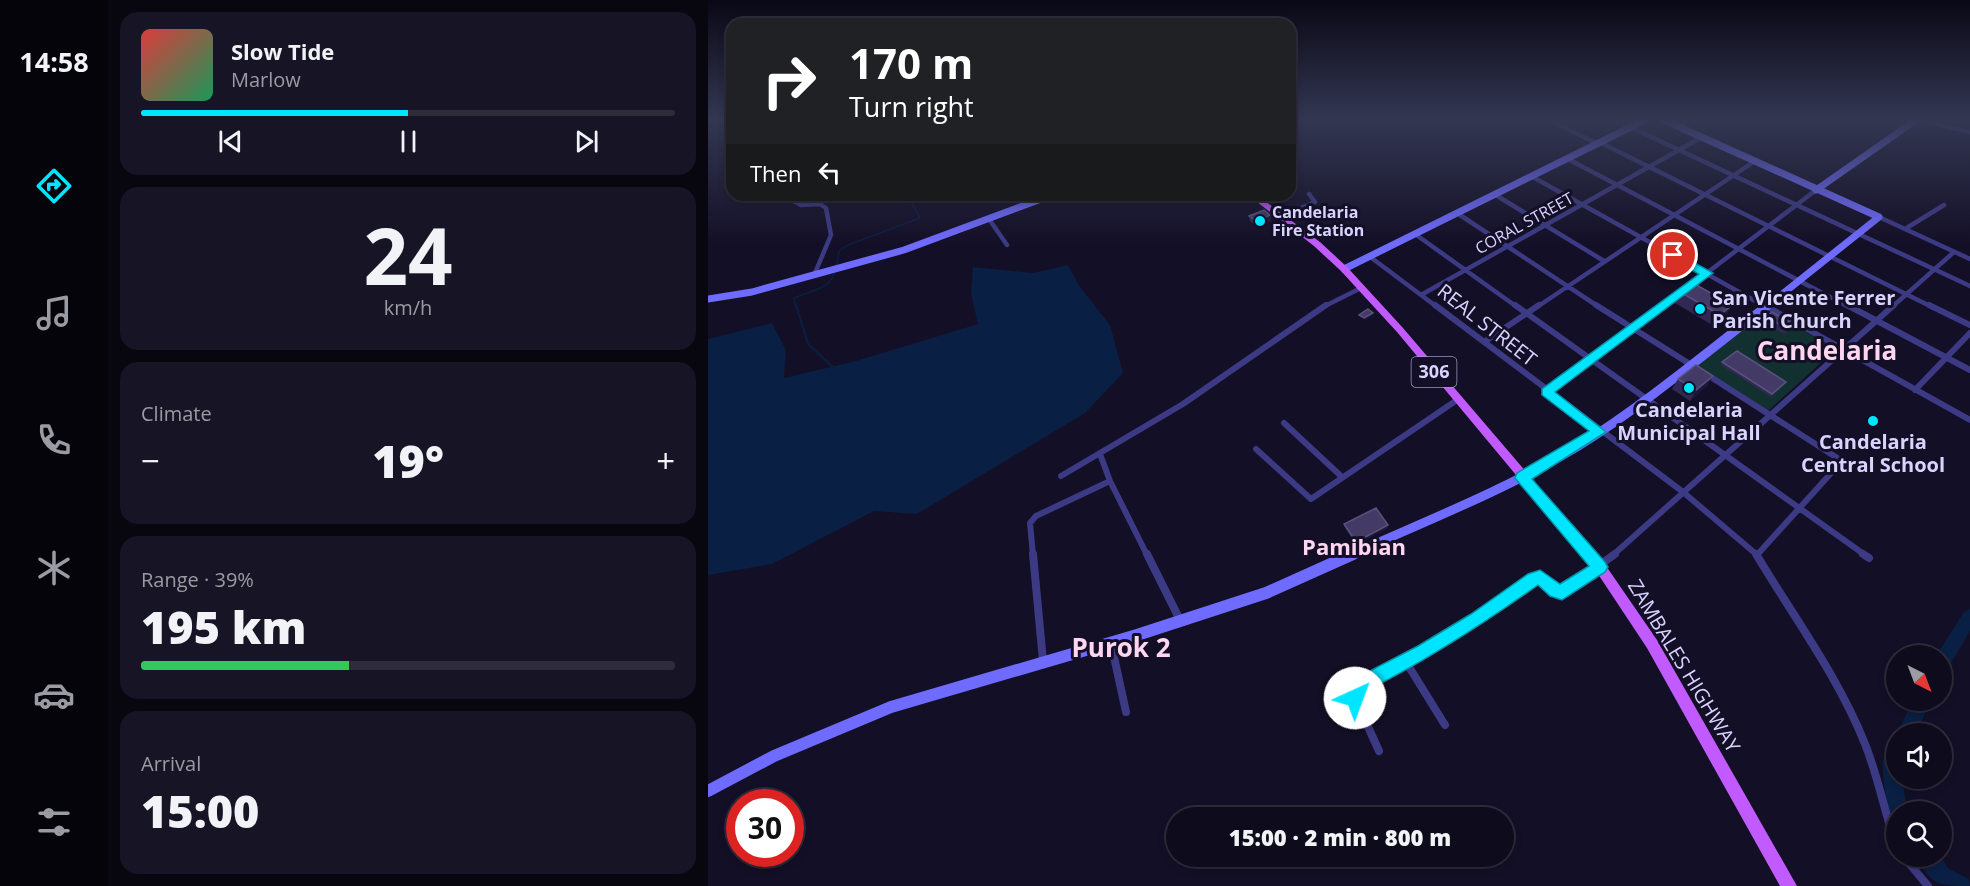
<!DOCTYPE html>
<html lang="en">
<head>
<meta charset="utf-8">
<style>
  :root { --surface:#0e0b1c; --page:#171425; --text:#f1f3f6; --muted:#9b9ba3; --line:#2e2b3b; --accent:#00e5ff }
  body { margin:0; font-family:"Open Sans",sans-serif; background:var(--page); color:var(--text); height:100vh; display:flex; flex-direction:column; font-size:22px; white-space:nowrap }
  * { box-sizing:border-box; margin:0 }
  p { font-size:20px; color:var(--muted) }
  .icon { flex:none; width:33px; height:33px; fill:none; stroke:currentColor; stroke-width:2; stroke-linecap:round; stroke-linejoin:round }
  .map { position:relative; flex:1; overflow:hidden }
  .drawer { display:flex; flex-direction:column; gap:12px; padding:12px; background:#08060f; width:600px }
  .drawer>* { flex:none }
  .top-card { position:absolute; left:18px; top:18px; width:570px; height:183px; border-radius:18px; box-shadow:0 3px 9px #0003,0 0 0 2px var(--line); background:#202124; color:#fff; overflow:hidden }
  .needle { width:39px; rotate:138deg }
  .buttons { position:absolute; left:1178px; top:645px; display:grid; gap:12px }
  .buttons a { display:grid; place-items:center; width:66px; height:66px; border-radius:50%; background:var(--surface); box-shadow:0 3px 9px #0003,0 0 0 2px var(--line); font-size:30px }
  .speed { position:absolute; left:18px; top:789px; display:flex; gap:12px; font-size:30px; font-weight:700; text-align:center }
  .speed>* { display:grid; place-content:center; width:78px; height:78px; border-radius:50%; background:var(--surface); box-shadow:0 3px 9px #0003,0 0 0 2px var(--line); line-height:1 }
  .speed .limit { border:9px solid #d22; background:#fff; color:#111 }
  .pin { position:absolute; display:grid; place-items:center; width:51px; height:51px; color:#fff; margin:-26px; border:3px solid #fff; border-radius:50%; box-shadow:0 2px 6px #0007 }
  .me { position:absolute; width:66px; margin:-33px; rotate:43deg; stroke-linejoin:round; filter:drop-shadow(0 0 4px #0008) }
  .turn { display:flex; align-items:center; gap:21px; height:126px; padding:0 24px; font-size:27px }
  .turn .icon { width:78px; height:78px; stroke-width:2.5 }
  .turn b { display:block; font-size:42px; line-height:51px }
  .then { display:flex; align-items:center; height:57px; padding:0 24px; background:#0003; gap:12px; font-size:22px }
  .big { font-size:45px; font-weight:800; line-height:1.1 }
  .drawer .card { flex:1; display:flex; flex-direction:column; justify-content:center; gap:9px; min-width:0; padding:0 21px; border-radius:18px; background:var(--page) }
  .drawer .dial { align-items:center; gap:0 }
  .dial b { font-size:78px; line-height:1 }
  .song { display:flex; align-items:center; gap:18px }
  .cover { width:72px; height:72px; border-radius:9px; background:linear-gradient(135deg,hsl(0 70% 55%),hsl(150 70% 35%)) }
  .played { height:6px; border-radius:3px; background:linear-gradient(90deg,var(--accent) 50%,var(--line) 50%) }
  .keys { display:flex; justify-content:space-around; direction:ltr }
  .heat { display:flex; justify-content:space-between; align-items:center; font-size:33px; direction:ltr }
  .charge { height:9px; border-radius:4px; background:linear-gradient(90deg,#34c759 39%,var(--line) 0) }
  .trip { position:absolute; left:458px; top:807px; width:348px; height:60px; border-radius:30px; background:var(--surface); box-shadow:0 3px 9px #0003,0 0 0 2px var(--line); font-weight:800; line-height:60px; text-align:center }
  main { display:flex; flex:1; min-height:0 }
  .dock { display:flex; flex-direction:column; width:108px; justify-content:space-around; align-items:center; background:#06040b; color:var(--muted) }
  .dock .icon { width:42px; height:42px }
  .dock .on { color:var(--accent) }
  .dock b { font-size:27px; color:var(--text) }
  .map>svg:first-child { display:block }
  .green { fill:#12302f }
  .water { fill:#0a1f44 }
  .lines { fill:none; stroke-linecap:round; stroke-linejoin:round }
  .stream-far1 { stroke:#0a1f44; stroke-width:1.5 }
  .stream { stroke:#0a1f44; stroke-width:2 }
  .river { fill:#0a1f44; fill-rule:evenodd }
  .street-far2 { stroke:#3d3a85; stroke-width:4.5 }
  .street-far1 { stroke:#3d3a85; stroke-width:6 }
  .street { stroke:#3d3a85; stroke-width:8 }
  .secondary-far2 { stroke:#6f6bff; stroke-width:7 }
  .secondary-far1 { stroke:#6f6bff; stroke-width:9 }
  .secondary { stroke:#6f6bff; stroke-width:12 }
  .primary { fill:#c25bff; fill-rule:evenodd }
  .wall { fill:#312854 }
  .shaded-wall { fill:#1d163a }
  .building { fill:#433a66; stroke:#5a527e; stroke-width:1.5 }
  .route { fill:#00e5ff; stroke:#0095a6; stroke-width:1.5 }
  .poi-dot { fill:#00e5ff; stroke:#130f26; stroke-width:2 }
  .labels { text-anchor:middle; stroke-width:6; stroke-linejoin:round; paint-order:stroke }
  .far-poi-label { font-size:16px; font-weight:bold; fill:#d9d4ff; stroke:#130f26; text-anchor:start }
  .far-street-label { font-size:16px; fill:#d9d4ff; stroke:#130f26 }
  .shield { fill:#130f26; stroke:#9e99be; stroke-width:1.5 }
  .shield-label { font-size:18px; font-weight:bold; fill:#d9d4ff }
  .poi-label { font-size:20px; font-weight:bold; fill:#d9d4ff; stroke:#130f26 }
  .street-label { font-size:20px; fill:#d9d4ff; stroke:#130f26 }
  .quarter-label { font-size:22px; font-weight:bold; fill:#ffd6f0; stroke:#130f26 }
  .district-label { font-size:26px; font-weight:bold; fill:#ffd6f0; stroke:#130f26 }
  .near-neighbourhood-label { font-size:26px; font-weight:bold; fill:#ffd6f0; stroke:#130f26 }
</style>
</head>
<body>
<main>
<nav class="dock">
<b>14:58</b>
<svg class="icon on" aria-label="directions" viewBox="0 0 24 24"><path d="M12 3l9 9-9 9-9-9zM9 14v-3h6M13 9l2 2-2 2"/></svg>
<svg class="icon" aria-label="music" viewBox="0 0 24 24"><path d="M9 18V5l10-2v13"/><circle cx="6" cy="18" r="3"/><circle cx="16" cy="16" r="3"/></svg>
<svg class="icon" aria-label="phone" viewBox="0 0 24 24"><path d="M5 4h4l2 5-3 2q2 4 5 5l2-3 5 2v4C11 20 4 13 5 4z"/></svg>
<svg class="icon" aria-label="climate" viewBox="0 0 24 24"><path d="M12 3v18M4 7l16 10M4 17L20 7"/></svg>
<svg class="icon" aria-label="car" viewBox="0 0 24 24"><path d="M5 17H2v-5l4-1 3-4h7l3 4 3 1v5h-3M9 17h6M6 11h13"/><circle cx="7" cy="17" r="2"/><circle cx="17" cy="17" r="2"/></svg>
<svg class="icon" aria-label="filters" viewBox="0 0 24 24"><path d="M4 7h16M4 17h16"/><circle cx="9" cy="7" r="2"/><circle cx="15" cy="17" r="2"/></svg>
</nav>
<section class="drawer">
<div class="card">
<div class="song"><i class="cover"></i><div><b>Slow Tide</b><p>Marlow</p></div></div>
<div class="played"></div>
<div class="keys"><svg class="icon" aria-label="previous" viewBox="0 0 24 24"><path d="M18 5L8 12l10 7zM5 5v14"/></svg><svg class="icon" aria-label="pause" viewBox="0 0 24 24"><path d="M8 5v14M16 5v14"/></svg><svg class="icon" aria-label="next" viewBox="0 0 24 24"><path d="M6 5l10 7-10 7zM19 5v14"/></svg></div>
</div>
<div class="card dial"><b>24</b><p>km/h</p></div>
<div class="card"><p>Climate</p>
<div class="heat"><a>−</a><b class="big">19°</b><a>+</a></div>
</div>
<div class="card"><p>Range · 39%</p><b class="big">195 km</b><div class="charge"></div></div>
<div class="card"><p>Arrival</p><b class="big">15:00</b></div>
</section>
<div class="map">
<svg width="1262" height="886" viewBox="0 0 1262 886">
  <rect width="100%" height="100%" fill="#130f26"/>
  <!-- green -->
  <path class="green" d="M1059 311 1128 349 1060 411 989 366Z"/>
  <!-- water -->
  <path class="water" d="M360 265 372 287 402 325 415 373 377 413 209 514 166 511 64 564 0 575V339L64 323 78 350 76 378 148 361 270 324 263 294 265 267 325 273Z"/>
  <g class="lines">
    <!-- stream-far1 -->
    <path class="stream-far1" d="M0 130 24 127
      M88 307 86 298C118 285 127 289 131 251L140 245 212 218 199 195"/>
    <!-- stream -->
    <path class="stream" d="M88 305 100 344 125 367"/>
    <!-- river -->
    <path class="river" d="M1262 609V631L1239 670 1233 672V656H1228L1256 612Z
      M1205 700H1223L1208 734H1189Z
      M1188 744V778H1194L1199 812H1188V821L1182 819 1179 812 1174 762 1182 747Z
      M1209 856H1232L1241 869 1261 879 1262 886C1232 886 1222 886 1209 856Z"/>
    <!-- street-far2 -->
    <path class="street-far2" d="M841 120 888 143
      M1211 120 1262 132
      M922 127 1262 286
      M974 128 978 120
      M891 142 1224 307
      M858 158 1141 307
      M823 176 1058 307
      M786 194 896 261
      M75 195 93 205 112 204 118 208 123 235 107 273
      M749 213 891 307
      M572 217 607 202 601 194
      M1171 217 1262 259
      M281 219 299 245
      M1197 229 1236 205
      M707 234 809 307
      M661 256 729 307
      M713 295 994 137
      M615 307 653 288
      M829 307 1047 161
      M954 307 1108 190
      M1184 307 1246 252"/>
    <!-- street-far1 -->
    <path class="street-far1" d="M727 305 975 492 1048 554
      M807 305 1157 555
      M888 305 985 366
      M1056 305 1262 420
      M1139 305 1262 370
      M1221 305 1262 325
      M776 342 831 305
      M998 374 1134 461 1049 555
      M1207 390 1262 333
      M838 392 956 305
      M576 423 634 477
      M548 449 603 499 749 400
      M392 454 402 481 439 555
      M353 476 475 404 618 305
      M325 555 322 523 328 516 402 481
      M905 555 1186 305"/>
    <!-- street -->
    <path class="street" d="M325 554 335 661
      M439 554 472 620
      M1048 554C1085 616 1130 676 1157 744 1170 776 1176 811 1188 844
      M1155 554 1161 558
      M403 643 418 712
      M698 662 737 725
      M671 751 647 698 650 687 769 620 825 579 832 577 847 591 854 592 907 554
      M1195 856 1220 886"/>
    <!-- secondary-far2 -->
    <path class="secondary-far2" d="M956 120 1171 217 1058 307
      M1108 190 1208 120
      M636 269 937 120
      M0 299 44 292 196 250 344 195"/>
    <!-- secondary-far1 -->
    <path class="secondary-far1" d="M642 555C718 521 797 490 869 447 936 405 998 353 1060 305"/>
    <!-- secondary -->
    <path class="secondary" d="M0 791 66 756 183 707 429 635 558 593 645 554"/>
    <!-- primary -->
    <path class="primary" d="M540 195H549L612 242 639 267 695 328 896 563 949 640 1089 886H1072L939 648 888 571 689 332 633 271 606 246Z"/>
  </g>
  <!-- wall -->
  <path class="wall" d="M562 215 563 220 548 226 542 221 541 216Z
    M972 292 1024 305 1018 316 1006 326 967 303Z
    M1058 317 1081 330 1076 334 1055 322Z
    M1014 362 1076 385 1063 397 1013 365Z
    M1005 376 999 386 982 401 964 389 970 379Z
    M636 524 680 528 648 544 636 526Z"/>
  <!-- shaded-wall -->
  <path class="shaded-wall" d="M562 215 563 220 548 226V221Z
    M1024 305 1018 316 1006 326 1012 315Z
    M665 313V315L656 321V318Z
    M1005 376 999 386 982 401 988 390Z
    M680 525V528L648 544V542Z"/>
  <!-- building -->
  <path class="building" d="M556 210 562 215 548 221 541 216Z
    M985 283 1024 305 1012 315 972 292Z
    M660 309 665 313 656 318 651 315Z
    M1064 312 1085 324 1080 329 1058 317Z
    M1029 351 1078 382 1064 394 1014 362Z
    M988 365 1005 376 988 390 970 379Z
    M668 508 680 525 648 542 636 524Z"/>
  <!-- sky -->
  <linearGradient id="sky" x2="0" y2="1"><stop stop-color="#0a0815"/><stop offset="0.49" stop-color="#333752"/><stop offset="1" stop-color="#333752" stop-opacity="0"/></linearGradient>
  <rect width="1262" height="244" fill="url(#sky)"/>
  <!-- route -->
  <path class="route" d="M961 253H969L1005 273 847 392 898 432 824 479 897 562 900 567 897 572 854 600 842 596 830 585C775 624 721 659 662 689L657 693 653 704 647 707 641 704 638 698 641 687 650 677 710 646 763 614 820 574 832 570 852 584 881 566 807 478 809 473 881 431 834 395V389L991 274 961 258Z"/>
  <!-- markers -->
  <g class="poi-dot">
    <circle cx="552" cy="221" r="6"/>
    <circle cx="992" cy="309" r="6"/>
    <circle cx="981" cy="388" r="6"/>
    <circle cx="1165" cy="421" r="6"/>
  </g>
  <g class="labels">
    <!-- far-poi labels -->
    <g class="far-poi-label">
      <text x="564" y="218">Candelaria<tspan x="564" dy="18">Fire Station</tspan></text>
    </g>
    <!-- far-street labels -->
    <g class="far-street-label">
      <text transform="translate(816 223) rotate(-29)" y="6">CORAL STREET</text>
    </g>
    <!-- shield labels -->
    <rect class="shield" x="703.5" y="357" width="45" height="30" rx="4.5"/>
    <g class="shield-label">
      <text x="726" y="378">306</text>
    </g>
    <!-- poi labels -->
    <g class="poi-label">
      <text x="1004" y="305" text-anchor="start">San Vicente Ferrer<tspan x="1004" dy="23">Parish Church</tspan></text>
      <text x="981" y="417">Candelaria<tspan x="981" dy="23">Municipal Hall</tspan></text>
      <text x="1165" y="449">Candelaria<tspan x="1165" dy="23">Central School</tspan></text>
    </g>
    <!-- street labels -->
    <g class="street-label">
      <text transform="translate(779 325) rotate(38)" y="7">REAL STREET</text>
      <text transform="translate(976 666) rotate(59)" y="7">ZAMBALES HIGHWAY</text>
    </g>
    <!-- quarter labels -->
    <g class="quarter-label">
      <text x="646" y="555">Pamibian</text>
    </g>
    <!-- district labels -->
    <g class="district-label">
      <text x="1119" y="360">Candelaria</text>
    </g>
    <!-- near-neighbourhood labels -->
    <g class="near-neighbourhood-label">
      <text x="413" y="657">Purok 2</text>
    </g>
  </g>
</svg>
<div class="buttons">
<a><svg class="needle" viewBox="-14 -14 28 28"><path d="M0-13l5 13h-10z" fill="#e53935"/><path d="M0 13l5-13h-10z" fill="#9b9ba3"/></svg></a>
<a><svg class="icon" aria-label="sound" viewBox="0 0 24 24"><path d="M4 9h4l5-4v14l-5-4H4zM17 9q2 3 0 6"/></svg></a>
<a><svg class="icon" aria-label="search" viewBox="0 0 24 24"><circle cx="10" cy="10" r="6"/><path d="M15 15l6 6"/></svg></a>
</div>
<div class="speed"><div class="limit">30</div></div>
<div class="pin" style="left:965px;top:255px;background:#d93025"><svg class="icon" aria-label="arrive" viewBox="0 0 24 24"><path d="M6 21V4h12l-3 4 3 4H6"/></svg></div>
<svg class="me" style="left:647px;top:698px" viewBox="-20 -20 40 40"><circle r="19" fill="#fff"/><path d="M0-13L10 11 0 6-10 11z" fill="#00e5ff"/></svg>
<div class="trip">15:00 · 2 min · 800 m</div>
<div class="top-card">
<div class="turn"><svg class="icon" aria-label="right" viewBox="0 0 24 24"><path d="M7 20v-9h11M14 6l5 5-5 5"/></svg><div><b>170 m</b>Turn right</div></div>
<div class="then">Then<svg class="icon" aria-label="left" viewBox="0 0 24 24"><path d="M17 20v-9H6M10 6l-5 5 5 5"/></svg></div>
</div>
</div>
</main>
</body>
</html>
